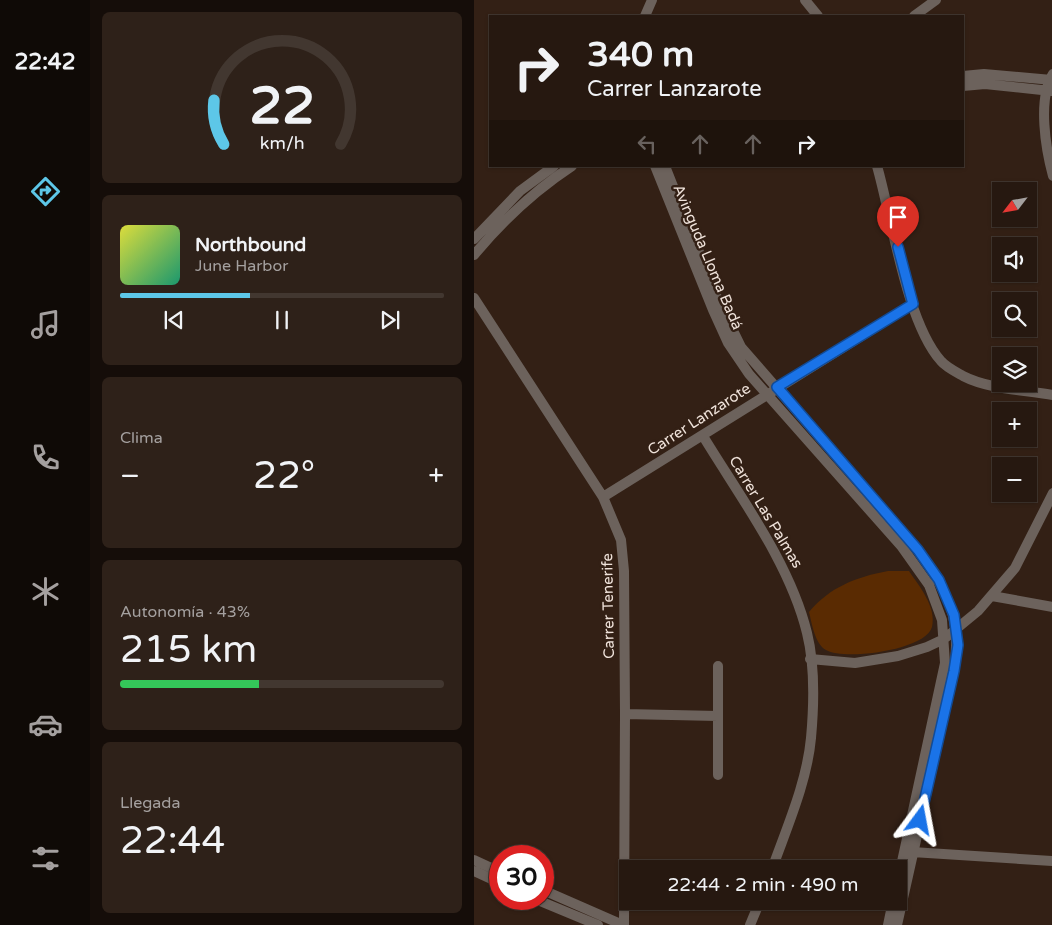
<!DOCTYPE html>
<html lang="es">
<head>
<meta charset="utf-8">
<style>
  :root { --surface:#261810; --page:#2e2119; --text:#f1f3f6; --muted:#a4a09f; --line:#423730; --accent:#5dc7e8 }
  body { margin:0; font-family:"Varela Round",sans-serif; background:var(--page); color:var(--text); height:100vh; display:flex; flex-direction:column; font-size:19px; white-space:nowrap }
  * { box-sizing:border-box; margin:0 }
  p { font-size:16px; color:var(--muted) }
  .icon { flex:none; width:28px; height:28px; fill:none; stroke:currentColor; stroke-width:2; stroke-linecap:round; stroke-linejoin:round }
  .map { position:relative; flex:1; overflow:hidden }
  .details { display:flex; flex-direction:column; gap:12px; padding:12px; background:#150d09; width:384px }
  .details>* { flex:none }
  .top-card { position:absolute; left:15px; top:15px; width:475px; height:152px; border-radius:0px; box-shadow:0 1px 4px #0004,0 0 0 1px var(--line); background:#261810; color:var(--text); overflow:hidden }
  .needle { width:32px; rotate:239deg }
  .controls { position:absolute; left:518px; top:182px; display:grid; gap:10px }
  .controls a { display:grid; place-items:center; width:45px; height:45px; border-radius:0px; background:var(--surface); box-shadow:0 1px 4px #0004,0 0 0 1px var(--line); font-size:25px }
  .speed { position:absolute; left:15px; top:845px; display:flex; gap:10px; font-size:25px; font-weight:700; text-align:center }
  .speed>* { display:grid; place-content:center; width:65px; height:65px; border-radius:50%; background:var(--surface); box-shadow:0 1px 4px #0004,0 0 0 1px var(--line); line-height:1 }
  .speed .limit { border:8px solid #d22; background:#fff; color:#111 }
  .pin { position:absolute; display:grid; place-items:center; width:42px; height:42px; color:#fff; margin:-51px -21px; border-radius:50% 50% 50% 0; rotate:-45deg; box-shadow:0 0 5px #0007 }
  .pin .icon { rotate:45deg }
  .me { position:absolute; width:55px; margin:-28px; rotate:13deg; stroke-linejoin:round; filter:drop-shadow(0 0 4px #0008) }
  .turn { display:flex; align-items:center; gap:18px; height:105px; padding:0 15px; font-size:22px }
  .turn .icon { width:65px; height:65px; stroke-width:2.5 }
  .turn b { display:block; font-size:35px; line-height:42px }
  .lanes { display:flex; align-items:center; height:48px; padding:0 15px; background:#0003; justify-content:center; gap:25px; direction:ltr }
  .lanes .off { opacity:.35 }
  .big { font-size:38px; font-weight:600; line-height:1.1 }
  .details .widget { flex:1; display:flex; flex-direction:column; justify-content:center; gap:8px; min-width:0; padding:0 18px; border-radius:8px; background:var(--page) }
  .details .dial { align-items:center; gap:0 }
  .dial svg { height:130px; overflow:visible; fill:none; stroke:var(--line); stroke-width:7; stroke-linecap:round; text-anchor:middle }
  .dial text { fill:var(--text); stroke:none }
  .song { display:flex; align-items:center; gap:15px }
  .cover { width:60px; height:60px; border-radius:8px; background:linear-gradient(135deg,hsl(60 70% 55%),hsl(160 70% 35%)) }
  .played { height:5px; border-radius:2px; background:linear-gradient(90deg,var(--accent) 40%,var(--line) 40%) }
  .keys { display:flex; justify-content:space-around; direction:ltr }
  .heat { display:flex; justify-content:space-between; align-items:center; font-size:28px; direction:ltr }
  .charge { height:8px; border-radius:4px; background:linear-gradient(90deg,#34c759 43%,var(--line) 0) }
  .trip { position:absolute; left:145px; top:860px; width:288px; height:50px; border-radius:0px; background:var(--surface); box-shadow:0 1px 4px #0004,0 0 0 1px var(--line); font-weight:600; line-height:50px; text-align:center }
  main { display:flex; flex:1; min-height:0 }
  .tab-bar { display:flex; flex-direction:column; width:90px; justify-content:space-around; align-items:center; background:#0f0a06; color:var(--muted) }
  .tab-bar .icon { width:35px; height:35px }
  .tab-bar .active { color:var(--accent) }
  .tab-bar b { font-size:22px; color:var(--text) }
  .map>svg:first-child { display:block }
  .green { fill:#5a2b02 }
  .lines { fill:none; stroke-linecap:round; stroke-linejoin:round }
  .minor { stroke:#6c625c; stroke-width:10 }
  .route-casing { stroke:#114b97; stroke-width:12 }
  .route { stroke:#1a73e8; stroke-width:9 }
  .labels { text-anchor:middle; stroke-width:5; stroke-linejoin:round; paint-order:stroke }
  .street-label { font-size:15px; fill:#efe2da; stroke:#332015 }
</style>
</head>
<body>
<main>
<nav class="tab-bar">
<b>22:42</b>
<svg class="icon active" aria-label="directions" viewBox="0 0 24 24"><path d="M12 3l9 9-9 9-9-9zM9 14v-3h6M13 9l2 2-2 2"/></svg>
<svg class="icon" aria-label="music" viewBox="0 0 24 24"><path d="M9 18V5l10-2v13"/><circle cx="6" cy="18" r="3"/><circle cx="16" cy="16" r="3"/></svg>
<svg class="icon" aria-label="phone" viewBox="0 0 24 24"><path d="M5 4h4l2 5-3 2q2 4 5 5l2-3 5 2v4C11 20 4 13 5 4z"/></svg>
<svg class="icon" aria-label="climate" viewBox="0 0 24 24"><path d="M12 3v18M4 7l16 10M4 17L20 7"/></svg>
<svg class="icon" aria-label="car" viewBox="0 0 24 24"><path d="M5 17H2v-5l4-1 3-4h7l3 4 3 1v5h-3M9 17h6M6 11h13"/><circle cx="7" cy="17" r="2"/><circle cx="17" cy="17" r="2"/></svg>
<svg class="icon" aria-label="filters" viewBox="0 0 24 24"><path d="M4 7h16M4 17h16"/><circle cx="9" cy="7" r="2"/><circle cx="15" cy="17" r="2"/></svg>
</nav>
<section class="details">
<div class="widget dial"><svg viewBox="0 0 100 80">
<path d="M14 69A42 42 0 1 1 86 69"/>
<path d="M14 69A42 42 0 0 1 8 42" stroke="#5dc7e8"/>
<text x="50" y="56" font-size="32" font-weight="700">22</text>
<text x="50" y="72" font-size="11">km/h</text>
</svg></div>
<div class="widget">
<div class="song"><i class="cover"></i><div><b>Northbound</b><p>June Harbor</p></div></div>
<div class="played"></div>
<div class="keys"><svg class="icon" aria-label="previous" viewBox="0 0 24 24"><path d="M18 5L8 12l10 7zM5 5v14"/></svg><svg class="icon" aria-label="pause" viewBox="0 0 24 24"><path d="M8 5v14M16 5v14"/></svg><svg class="icon" aria-label="next" viewBox="0 0 24 24"><path d="M6 5l10 7-10 7zM19 5v14"/></svg></div>
</div>
<div class="widget"><p>Clima</p>
<div class="heat"><a>−</a><b class="big">22°</b><a>+</a></div>
</div>
<div class="widget"><p>Autonomía · 43%</p><b class="big">215 km</b><div class="charge"></div></div>
<div class="widget"><p>Llegada</p><b class="big">22:44</b></div>
</section>
<div class="map">
<svg width="579" height="925" viewBox="0 0 579 925">
  <rect width="100%" height="100%" fill="#332015"/>
  <!-- green -->
  <path class="green" d="M414 571H435C445 586 463 607 458 627 452 650 371 661 352 650 341 644 338 624 335 612 356 587 382 577 414 571Z"/>
  <g class="lines">
    <!-- minor -->
    <path class="minor" d="M331 0 344 16
      M171 16 178 0
      M440 16 462 0
      M579 74C563 99 572 150 579 176
      M489 76 510 74 579 80
      M489 86 511 84 577 91
      M181 166 239 310 254 343 275 374 428 547 455 585 468 620 471 663 424 880
      M191 166 244 300 267 347 444 550C474 594 488 616 480 671L423 925
      M403 166C418 218 432 322 467 361 472 367 482 372 489 376 514 389 550 390 579 395
      M0 239 46 191 80 166
      M0 255C29 220 60 191 98 166
      M0 298 129 497 147 540 150 571 151 714 150 925
      M229 436C266 497 316 563 333 633 341 665 340 705 337 738 333 782 313 827 298 869
      M129 497 439 304
      M518 596 579 607
      M336 659 381 663 424 656 453 647 470 639 504 611 541 568 579 493
      M151 714 244 716
      M244 775V666
      M438 852 579 861
      M0 860 26 872
      M0 871 26 883
      M69 890 149 925
      M61 899 124 925
      M276 925 286 901
      M414 925 419 901"/>
  </g>
  <g class="lines">
    <defs>
      <path id="route" d="M424 247 439 304 303 387 444 550 465 580 480 615 484 645 480 671 446 820"/>
    </defs>
    <!-- route casing -->
    <use href="#route" class="route-casing"/>
    <!-- route -->
    <use href="#route" class="route"/>
  </g>
  <g class="labels">
    <!-- street labels -->
    <g class="street-label">
      <text transform="translate(234 257) rotate(67)" y="5">Avinguda Lloma Badá</text>
      <text transform="translate(225 419) rotate(-33)" y="5">Carrer Lanzarote</text>
      <text transform="translate(292 512) rotate(59)" y="5">Carrer Las Palmas</text>
      <text transform="translate(134 606) rotate(-91)" y="5">Carrer Tenerife</text>
    </g>
  </g>
</svg>
<div class="controls">
<a><svg class="needle" viewBox="-14 -14 28 28"><path d="M0-13l5 13h-10z" fill="#e53935"/><path d="M0 13l5-13h-10z" fill="#a4a09f"/></svg></a>
<a><svg class="icon" aria-label="sound" viewBox="0 0 24 24"><path d="M4 9h4l5-4v14l-5-4H4zM17 9q2 3 0 6"/></svg></a>
<a><svg class="icon" aria-label="search" viewBox="0 0 24 24"><circle cx="10" cy="10" r="6"/><path d="M15 15l6 6"/></svg></a>
<a><svg class="icon" aria-label="layers" viewBox="0 0 24 24"><path d="M12 4l9 5-9 5-9-5zM3 14l9 5 9-5"/></svg></a>
<a>+</a>
<a>−</a>
</div>
<div class="speed"><div class="limit">30</div></div>
<div class="pin" style="left:424px;top:247px;background:#d93025"><svg class="icon" aria-label="arrive" viewBox="0 0 24 24"><path d="M6 21V4h12l-3 4 3 4H6"/></svg></div>
<svg class="me" style="left:446px;top:820px" viewBox="-20 -20 40 40"><path d="M0-17L14 15 0 8-14 15z" fill="#1a73e8" stroke="#fff" stroke-width="4"/></svg>
<div class="trip">22:44 · 2 min · 490 m</div>
<div class="top-card">
<div class="turn"><svg class="icon" aria-label="right" viewBox="0 0 24 24"><path d="M7 20v-9h11M14 6l5 5-5 5"/></svg><div><b>340 m</b>Carrer Lanzarote</div></div>
<div class="lanes"><svg class="icon off" aria-label="left" viewBox="0 0 24 24"><path d="M17 20v-9H6M10 6l-5 5 5 5"/></svg><svg class="icon off" aria-label="ahead" viewBox="0 0 24 24"><path d="M12 20V5M6 11l6-6 6 6"/></svg><svg class="icon off" aria-label="ahead" viewBox="0 0 24 24"><path d="M12 20V5M6 11l6-6 6 6"/></svg><svg class="icon" aria-label="right" viewBox="0 0 24 24"><path d="M7 20v-9h11M14 6l5 5-5 5"/></svg></div>
</div>
</div>
</main>
</body>
</html>
